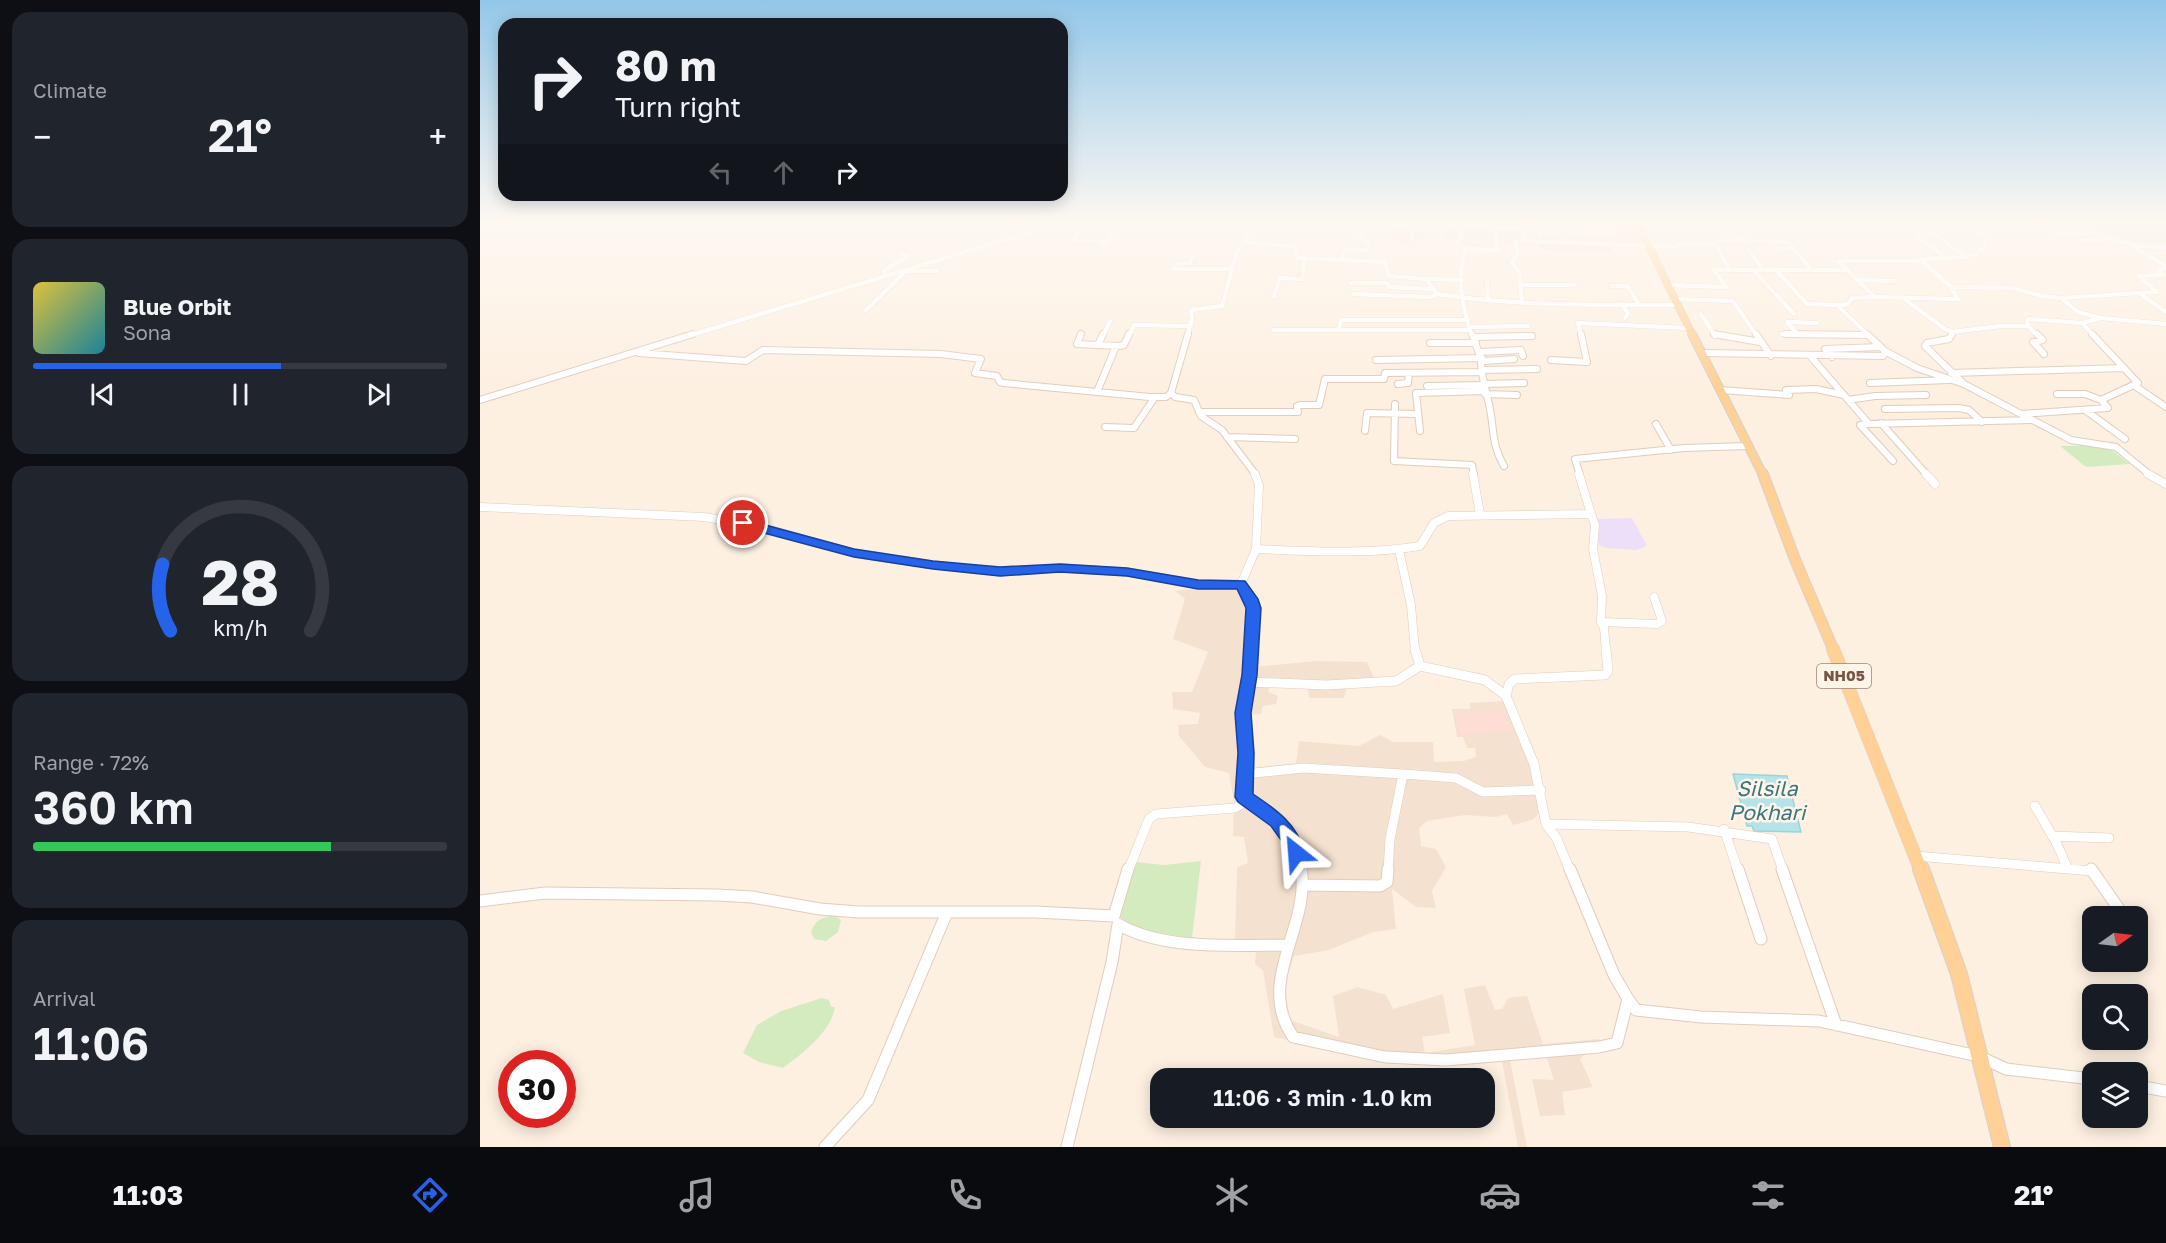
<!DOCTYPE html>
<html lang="en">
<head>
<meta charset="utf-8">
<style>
  :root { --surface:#171b24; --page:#20242c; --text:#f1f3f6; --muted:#9ea1a6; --line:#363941; --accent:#2563eb }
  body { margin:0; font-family:"Golos Text",sans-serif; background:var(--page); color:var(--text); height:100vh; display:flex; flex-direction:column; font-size:22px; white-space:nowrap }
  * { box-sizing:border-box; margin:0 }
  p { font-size:20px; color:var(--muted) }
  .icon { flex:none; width:33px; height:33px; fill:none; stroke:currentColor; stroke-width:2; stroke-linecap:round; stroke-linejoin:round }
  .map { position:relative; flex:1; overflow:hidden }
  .side { display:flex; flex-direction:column; gap:12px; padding:12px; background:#0d0f14; width:480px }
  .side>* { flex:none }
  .guide { position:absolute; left:18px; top:18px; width:570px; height:183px; border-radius:18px; box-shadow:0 3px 15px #0003; background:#171b24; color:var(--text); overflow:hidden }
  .needle { width:39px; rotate:76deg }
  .buttons { position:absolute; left:1602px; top:906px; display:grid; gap:12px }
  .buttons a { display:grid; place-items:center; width:66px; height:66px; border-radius:12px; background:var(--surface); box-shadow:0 3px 15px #0003; font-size:30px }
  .speed { position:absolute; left:18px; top:1050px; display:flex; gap:12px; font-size:30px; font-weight:700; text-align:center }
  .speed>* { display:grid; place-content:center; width:78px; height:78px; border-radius:50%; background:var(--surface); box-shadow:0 3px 15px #0003; line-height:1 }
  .speed .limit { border:9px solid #d22; background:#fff; color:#111 }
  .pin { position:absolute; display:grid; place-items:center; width:51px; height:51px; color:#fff; margin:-26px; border:3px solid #fff; border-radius:50%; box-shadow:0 2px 6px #0007 }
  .me { position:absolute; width:66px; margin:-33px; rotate:332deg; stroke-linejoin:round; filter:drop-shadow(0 0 4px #0008) }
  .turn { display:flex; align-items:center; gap:21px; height:126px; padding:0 18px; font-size:27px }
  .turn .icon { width:78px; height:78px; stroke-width:2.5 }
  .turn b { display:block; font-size:42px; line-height:51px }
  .lanes { display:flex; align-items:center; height:57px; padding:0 18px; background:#0003; justify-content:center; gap:30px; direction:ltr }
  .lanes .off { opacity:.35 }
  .big { font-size:45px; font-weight:600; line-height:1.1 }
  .side .tile { flex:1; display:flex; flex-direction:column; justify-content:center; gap:9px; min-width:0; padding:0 21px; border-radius:18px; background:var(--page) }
  .side .dial { align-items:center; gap:0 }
  .dial svg { height:156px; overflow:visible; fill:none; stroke:var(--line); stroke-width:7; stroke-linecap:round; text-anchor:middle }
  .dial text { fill:var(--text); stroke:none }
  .song { display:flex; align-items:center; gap:18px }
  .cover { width:72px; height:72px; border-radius:9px; background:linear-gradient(135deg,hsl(50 70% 55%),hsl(190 70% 35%)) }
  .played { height:6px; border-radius:3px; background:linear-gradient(90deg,var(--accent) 60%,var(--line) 60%) }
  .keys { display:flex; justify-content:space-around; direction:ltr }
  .heat { display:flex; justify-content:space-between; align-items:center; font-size:33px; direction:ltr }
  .charge { height:9px; border-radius:4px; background:linear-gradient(90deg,#34c759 72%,var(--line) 0) }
  .trip { position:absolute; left:670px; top:1068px; width:345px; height:60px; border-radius:18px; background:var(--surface); box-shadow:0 3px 15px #0003; font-weight:600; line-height:60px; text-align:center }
  .tab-bar { display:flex; height:96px; justify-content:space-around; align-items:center; background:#090b0e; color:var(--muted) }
  .tab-bar .icon { width:42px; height:42px }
  .tab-bar .current { color:var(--accent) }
  .tab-bar b { font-size:27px; color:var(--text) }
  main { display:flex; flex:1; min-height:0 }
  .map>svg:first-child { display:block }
  .residential { fill:#f5e1cf }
  .commercial { fill:#feded4 }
  .education { fill:#eddef9 }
  .green { fill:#d4ebbf }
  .water { fill:#b4e4e8; stroke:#9ad4da; stroke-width:1.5 }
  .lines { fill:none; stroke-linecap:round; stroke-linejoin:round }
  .minor-far4-casing { stroke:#e2ccbc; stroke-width:5 }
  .minor-far3-casing { stroke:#e2ccbc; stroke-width:8 }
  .minor-far2-casing { stroke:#e2ccbc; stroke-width:9 }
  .minor-far1-casing { stroke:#e2ccbc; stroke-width:10 }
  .minor-casing { stroke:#e2ccbc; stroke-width:13 }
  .major-far4-casing { stroke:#d9cfcb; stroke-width:8 }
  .major-far3-casing { stroke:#d9cfcb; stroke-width:10 }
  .major-far2-casing { stroke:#d9cfcb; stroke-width:12 }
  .major-far1-casing { stroke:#d9cfcb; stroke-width:14 }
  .major-casing { stroke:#d9cfcb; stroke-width:18 }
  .minor-far4 { stroke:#fff; stroke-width:4.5 }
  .minor-far3 { stroke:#fff; stroke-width:6 }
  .minor-far2 { stroke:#fff; stroke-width:8 }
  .minor-far1 { stroke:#fff; stroke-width:9 }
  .minor { stroke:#fff; stroke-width:11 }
  .major-far4 { stroke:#ffd196; stroke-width:7 }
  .major-far3 { stroke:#ffd196; stroke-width:8 }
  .major-far2 { stroke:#ffd196; stroke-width:10 }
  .major-far1 { stroke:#ffd196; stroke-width:13 }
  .major { stroke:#ffd196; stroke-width:16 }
  .route { fill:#2563eb; stroke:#184099; stroke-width:1.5 }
  .labels { text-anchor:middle; stroke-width:5; stroke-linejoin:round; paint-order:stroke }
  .shield { fill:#fff4e8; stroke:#9f8477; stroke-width:1.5 }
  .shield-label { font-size:15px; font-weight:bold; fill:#765446 }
  .near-water-label { font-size:21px; font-style:italic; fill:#3a767c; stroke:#fff4e8 }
</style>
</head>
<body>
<main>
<section class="side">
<div class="tile"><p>Climate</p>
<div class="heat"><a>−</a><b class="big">21°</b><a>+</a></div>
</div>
<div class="tile">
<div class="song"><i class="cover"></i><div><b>Blue Orbit</b><p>Sona</p></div></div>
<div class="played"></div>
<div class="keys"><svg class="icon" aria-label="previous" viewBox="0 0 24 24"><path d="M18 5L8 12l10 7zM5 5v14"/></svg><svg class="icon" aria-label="pause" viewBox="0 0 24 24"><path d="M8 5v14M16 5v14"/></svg><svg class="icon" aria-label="next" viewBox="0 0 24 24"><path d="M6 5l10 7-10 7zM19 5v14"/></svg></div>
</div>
<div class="tile dial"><svg viewBox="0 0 100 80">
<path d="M14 69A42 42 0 1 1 86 69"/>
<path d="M14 69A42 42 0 0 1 10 35" stroke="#2563eb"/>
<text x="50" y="56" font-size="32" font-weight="700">28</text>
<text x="50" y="72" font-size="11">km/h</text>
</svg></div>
<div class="tile"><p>Range · 72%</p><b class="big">360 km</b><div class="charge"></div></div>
<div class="tile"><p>Arrival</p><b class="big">11:06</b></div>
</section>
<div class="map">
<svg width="1686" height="1147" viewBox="0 0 1686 1147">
  <rect width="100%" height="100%" fill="#fdf0e1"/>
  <!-- residential -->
  <path class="residential" d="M995 224V226L1019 224 1026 226V224H1046L1063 237H1079L1084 240 1095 238H1123L1125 236 1140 238 1129 224H1152L1164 249 1143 245 1129 246 1131 252H1123L1071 251 1062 248 1057 244 990 247 983 243 965 242 963 230H941V233H948V236L932 245 914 243 909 225Z
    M730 587 762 591 769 616 765 668 836 661 887 662 895 680 867 686 864 698H829L828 687 790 685 788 692 798 696 796 704 783 706 781 714 767 715 769 768 816 763 819 741 879 746 900 735 913 742H953L954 762 984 761 996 757 995 748H987L983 737H977L972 709H990V703L1024 701 1046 752 1061 812 1052 820 1033 825 1027 814 1016 817 985 815 947 821 939 828 941 846 956 849 966 867 952 891 956 908 936 907 912 889 916 929 893 932 849 950 814 956 804 984 810 1020 859 1037 853 996 878 987 906 995 913 1009 963 994 970 1033 942 1037 945 1053 995 1045 984 989 1005 985 1015 1010 1022 1009 1028 998 1047 996 1063 1044 1120 1039 1100 1059 1113 1087 1082 1092 1085 1115 1060 1116 1052 1079 1074 1080 1066 1055 1030 1060 1047 1147H1038L1022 1061 914 1063 794 1037 783 970 775 964 776 950 755 942 757 867 768 863 764 837 753 836 754 802 749 773 725 767 699 736 698 725 718 724 720 713 693 709 692 692H712L728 652 693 639 705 599 695 591Z"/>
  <!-- commercial -->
  <path class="commercial" d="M1026 710 1032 731 980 734 975 713Z"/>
  <!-- education -->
  <path class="education" d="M1152 518 1167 546 1156 550 1126 548 1117 544V519Z"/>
  <!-- green -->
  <path class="green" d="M1589 224H1686V243L1656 241Z
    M1625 445 1650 464 1606 467 1580 446Z
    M721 861 712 938 657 930 640 917 646 889 655 862 684 865Z
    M355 916 361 920 358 932 346 941 334 939 331 932C334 921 344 915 355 916Z
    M342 998 349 1000 351 1007H355C351 1032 322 1054 303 1068L279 1062 263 1053 277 1025 301 1011Z"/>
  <!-- water -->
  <path class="water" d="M1253 774 1307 776 1321 832 1274 831 1272 826H1267Z"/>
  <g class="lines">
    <defs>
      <path id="minor-far4" d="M1189 224 1191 228
        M1244 224 1257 240 1309 242 1331 270H1366
        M1331 224H1363
        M572 226H604L593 240 626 242
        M913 226 962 229 973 226 1059 229 1061 236
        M1591 227 1650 244 1686 248
        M1042 228 1046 241 1197 247 1199 244H1237
        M1059 229 1078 228
        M1454 234 1436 235 1466 258
        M1566 235 1606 234
        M932 239 934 228
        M1601 240H1627
        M762 242 816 247 815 255 819 258 905 262 909 276 946 279 957 294C1035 306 1117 305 1196 305
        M977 242 981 239 982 227
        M1651 245 1686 266
        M623 246 643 224
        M1300 248 1314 249
        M1269 250 1283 270
        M712 257 710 263 696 264 693 269H752
        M1487 257C1498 255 1505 249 1507 238L1494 227 1594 228
        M861 259 865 249 888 250 889 243 879 237 881 224
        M1439 259 1487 257 1440 224
        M1358 261H1442L1471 287 1478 299 1395 297Z
        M1686 268 1678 270 1684 275 1659 276 1677 292 1659 293 1686 312
        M1295 269 1327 304 1359 305
        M1249 270 1235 241 1257 240
        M1273 270 1314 314
        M423 271H457
        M405 273 404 271 429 255 420 254
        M946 279 982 280
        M1376 280 1415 281
        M1007 282 1008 299
        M871 283H907L909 287 952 289
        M1039 285H1094
        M1187 285 1246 287 1234 270H1331
        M1131 286H1147L1159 304
        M1471 287 1532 288 1562 296 1581 298
        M873 294 951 297 957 294
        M794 296 800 278 822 279 825 258
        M1422 297 1465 329 1473 332
        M1193 299 1253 301 1277 336
        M1042 301 1039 272 1032 262 1038 253 1035 241H1046
        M1142 304 1148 314 1145 318
        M386 310 426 271
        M1221 314 1235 336
        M1621 318 1598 312 1581 298 1659 293
        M1602 323 1614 336
        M1548 326 1558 336
        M989 327 1048 326
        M793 330H990
        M859 330 861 320H988
        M1302 334 1388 335
        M1317 334 1307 322 1337 323
        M208 336 577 224
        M623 336 630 321
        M649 336 654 325 711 326
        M707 336 712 319 711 310 742 306 757 252 775 224
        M992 336C982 308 976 277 986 249L1017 250 1015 228
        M1101 336 1098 323 1208 328
        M1389 336 1358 306 1368 304 1372 298 1395 297
        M1471 336 1473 332 1479 331 1521 326H1548L1547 320 1549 319 1602 323 1621 318 1686 324"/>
      <path id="minor-far3" d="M601 334 597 344 640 346 644 345 649 334
        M708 334 691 393 695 397 714 400 721 416 742 430 776 475
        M1234 334 1280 342
        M1276 334 1291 356
        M1306 334 1388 335
        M1472 334 1469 339 1447 343 1445 346 1484 384
        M1557 334 1563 340 1553 342 1564 354
        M1612 334 1658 383 1621 400 1628 408 1541 414 1591 440 1636 447 1670 475
        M993 337 1052 336
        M950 343H996
        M618 345 623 334
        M1405 351 1437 368 1484 384 1541 414
        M1000 352 1041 350 1043 356
        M159 353 266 361 283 350 461 354 501 359 495 373 517 376 520 382 524 383 670 397H686L691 393
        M1223 353 1403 356 1405 351 1387 334
        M1331 357 1389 424 1551 420
        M1352 357 1345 349 1400 347
        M896 360 1002 358
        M1071 360 1107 362 1101 334
        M1004 361 1034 359
        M1002 370 1057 369
        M1002 372C1004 387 1009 400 1011 415 1014 435 1013 447 1024 466
        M1471 373 1643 368
        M1390 383 1469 380
        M918 384 928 383 929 373
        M1004 384 1044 383
        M947 386 1004 385
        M1655 386 1686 407
        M1240 390 1309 395 1306 390 1336 389 1364 395
        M617 392 636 346
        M1005 394 1037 395
        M1577 394H1605L1621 400
        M0 400 213 334
        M1368 400 1395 396 1446 395
        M915 404 914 461 992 465 994 475
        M1405 409 1479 408 1489 410 1502 422
        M1605 410 1645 439
        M719 412H818L817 406 820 405H839L845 379H904L905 373 1002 372 1000 356 992 334
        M1401 423 1447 475
        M1176 424 1191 450
        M1389 424 1380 425 1413 461
        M625 427 654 428 675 397
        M885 431 887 413 938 414
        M940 431 936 393 1004 391
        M747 437 815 439
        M1100 475 1095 459 1204 448 1267 446"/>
      <path id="minor-far2" d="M775 474 779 485 776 549
        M993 474 1000 514
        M1446 474 1455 484
        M1668 474 1686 484
        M0 507 224 517 275 526 374 553 453 565 521 572 580 568 647 572 718 584H761L776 549C831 551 885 555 940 546L954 523 968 516 1111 514 1099 474
        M1111 514 1115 525 1113 549 1122 596 1121 622 1124 628 1126 651
        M919 550 931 605 935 651
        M761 584C778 609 772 622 770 651
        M1121 622 1177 624 1182 621 1174 597"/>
      <path id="minor-far1" d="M771 649 763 713 766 753 764 797C794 821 814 830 822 871
        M935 649 940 666 1005 680 1026 696
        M768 682 847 685 916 681 940 666
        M764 774 823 768 923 774
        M1555 806 1577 844 1587 867
        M1066 824 1208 827 1292 839 1303 871
        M1244 829 1258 871
        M1572 836 1629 838
        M1436 856 1612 871
        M648 871 669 819 676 814 755 808 768 800
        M908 871 910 839 923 774 976 778 1003 792 1061 790
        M1090 871 1077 839 1066 824 1054 764 1026 696 1029 684 1035 679 1125 675 1128 671 1126 649"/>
      <path id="minor" d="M821 869C831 927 775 980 813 1037L905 1057 966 1060 1119 1047 1137 1043 1148 999 1156 1010 1221 1017 1339 1021 1498 1056 1526 1069 1612 1079
        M1090 869 1134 975 1148 999
        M1258 869 1281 939
        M1302 869 1356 1025
        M1611 869 1641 912
        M823 885 900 886 907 882 908 869
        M0 901 65 893 237 895 272 897 340 909 379 912H555L634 916 648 869
        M1658 1086 1686 1091
        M345 1147 388 1100 467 912
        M587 1147 632 962 638 924C683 951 757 945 808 945"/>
      <path id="major-far4" d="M1158 224 1213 336"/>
      <path id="major-far3" d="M1212 334 1283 475"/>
      <path id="major-far2" d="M1283 474 1316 562 1354 651"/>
      <path id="major-far1" d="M1353 649 1441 871"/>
      <path id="major" d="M1441 869 1479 974 1522 1147"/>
    </defs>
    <!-- minor-far4 casing -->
    <use href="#minor-far4" class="minor-far4-casing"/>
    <!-- minor-far3 casing -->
    <use href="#minor-far3" class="minor-far3-casing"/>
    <!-- minor-far2 casing -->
    <use href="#minor-far2" class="minor-far2-casing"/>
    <!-- minor-far1 casing -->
    <use href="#minor-far1" class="minor-far1-casing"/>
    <!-- minor casing -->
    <use href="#minor" class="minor-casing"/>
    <!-- major-far4 casing -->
    <use href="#major-far4" class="major-far4-casing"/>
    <!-- major-far3 casing -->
    <use href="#major-far3" class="major-far3-casing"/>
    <!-- major-far2 casing -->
    <use href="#major-far2" class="major-far2-casing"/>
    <!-- major-far1 casing -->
    <use href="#major-far1" class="major-far1-casing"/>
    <!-- major casing -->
    <use href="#major" class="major-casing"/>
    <!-- minor-far4 -->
    <use href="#minor-far4" class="minor-far4"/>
    <!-- minor-far3 -->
    <use href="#minor-far3" class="minor-far3"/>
    <!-- minor-far2 -->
    <use href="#minor-far2" class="minor-far2"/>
    <!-- minor-far1 -->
    <use href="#minor-far1" class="minor-far1"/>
    <!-- minor -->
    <use href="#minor" class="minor"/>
    <!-- major-far4 -->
    <use href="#major-far4" class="major-far4"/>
    <!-- major-far3 -->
    <use href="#major-far3" class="major-far3"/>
    <!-- major-far2 -->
    <use href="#major-far2" class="major-far2"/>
    <!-- major-far1 -->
    <use href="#major-far1" class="major-far1"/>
    <!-- major -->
    <use href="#major" class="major"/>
  </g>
  <!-- sky -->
  <linearGradient id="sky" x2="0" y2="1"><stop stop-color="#93c7e8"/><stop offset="0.58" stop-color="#fef8f2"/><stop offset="1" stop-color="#fef8f2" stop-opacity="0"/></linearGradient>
  <rect width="1686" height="384" fill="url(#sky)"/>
  <!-- route -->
  <path class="route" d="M263 519 374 549 453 561 520 567 580 564 647 568 718 580 765 581 778 599 781 608 777 675 771 713 774 753 773 794C797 810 817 824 825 853L823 859 816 861 810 859 804 844 791 826 758 802 755 797 758 753 755 713 762 675 766 608 757 589H718L647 576 580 572 520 576 453 569 374 557 258 526 256 523 258 520Z"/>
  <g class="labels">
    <!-- shield labels -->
    <rect class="shield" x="1337" y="664" width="54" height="24" rx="4.5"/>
    <g class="shield-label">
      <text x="1364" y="681">NH05</text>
    </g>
    <!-- near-water labels -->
    <g class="near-water-label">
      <text x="1287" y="796">Silsila<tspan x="1287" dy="24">Pokhari</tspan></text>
    </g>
  </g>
</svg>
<div class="buttons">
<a><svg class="needle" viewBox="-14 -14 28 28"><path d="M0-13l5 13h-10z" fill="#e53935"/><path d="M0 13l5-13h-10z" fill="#9ea1a6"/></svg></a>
<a><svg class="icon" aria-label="search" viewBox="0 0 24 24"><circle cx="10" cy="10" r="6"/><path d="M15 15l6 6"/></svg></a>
<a><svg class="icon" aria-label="layers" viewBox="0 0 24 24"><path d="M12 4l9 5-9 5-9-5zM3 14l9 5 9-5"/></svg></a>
</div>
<div class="speed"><div class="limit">30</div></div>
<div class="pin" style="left:263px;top:523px;background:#d93025"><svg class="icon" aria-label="arrive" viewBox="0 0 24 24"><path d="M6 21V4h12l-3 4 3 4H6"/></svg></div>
<svg class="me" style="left:816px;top:853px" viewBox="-20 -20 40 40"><path d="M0-17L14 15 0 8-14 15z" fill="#2563eb" stroke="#fff" stroke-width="4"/></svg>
<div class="trip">11:06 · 3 min · 1.0 km</div>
<div class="guide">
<div class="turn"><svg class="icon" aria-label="right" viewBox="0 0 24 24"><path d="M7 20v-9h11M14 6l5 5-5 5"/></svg><div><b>80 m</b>Turn right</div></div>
<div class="lanes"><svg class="icon off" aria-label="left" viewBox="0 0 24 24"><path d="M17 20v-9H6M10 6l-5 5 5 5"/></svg><svg class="icon off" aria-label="ahead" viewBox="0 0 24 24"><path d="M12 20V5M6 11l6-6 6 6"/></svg><svg class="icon" aria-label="right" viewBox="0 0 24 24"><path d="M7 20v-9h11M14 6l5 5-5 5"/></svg></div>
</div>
</div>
</main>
<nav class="tab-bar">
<b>11:03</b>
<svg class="icon current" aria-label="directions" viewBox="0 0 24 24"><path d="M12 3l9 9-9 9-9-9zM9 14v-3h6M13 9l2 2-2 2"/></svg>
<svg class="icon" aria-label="music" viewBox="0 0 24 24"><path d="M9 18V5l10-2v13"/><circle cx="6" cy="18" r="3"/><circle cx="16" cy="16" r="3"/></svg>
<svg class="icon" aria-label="phone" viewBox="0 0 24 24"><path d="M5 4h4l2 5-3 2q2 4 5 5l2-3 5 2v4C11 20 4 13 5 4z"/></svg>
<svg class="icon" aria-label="climate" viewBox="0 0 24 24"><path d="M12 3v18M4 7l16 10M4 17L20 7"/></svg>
<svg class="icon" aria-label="car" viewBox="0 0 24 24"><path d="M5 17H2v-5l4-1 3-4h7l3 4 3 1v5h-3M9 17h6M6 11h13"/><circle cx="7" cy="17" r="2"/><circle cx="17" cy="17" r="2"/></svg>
<svg class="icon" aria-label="filters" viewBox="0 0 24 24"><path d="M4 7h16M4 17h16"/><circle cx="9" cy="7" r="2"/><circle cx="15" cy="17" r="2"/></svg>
<b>21°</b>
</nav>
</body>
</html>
